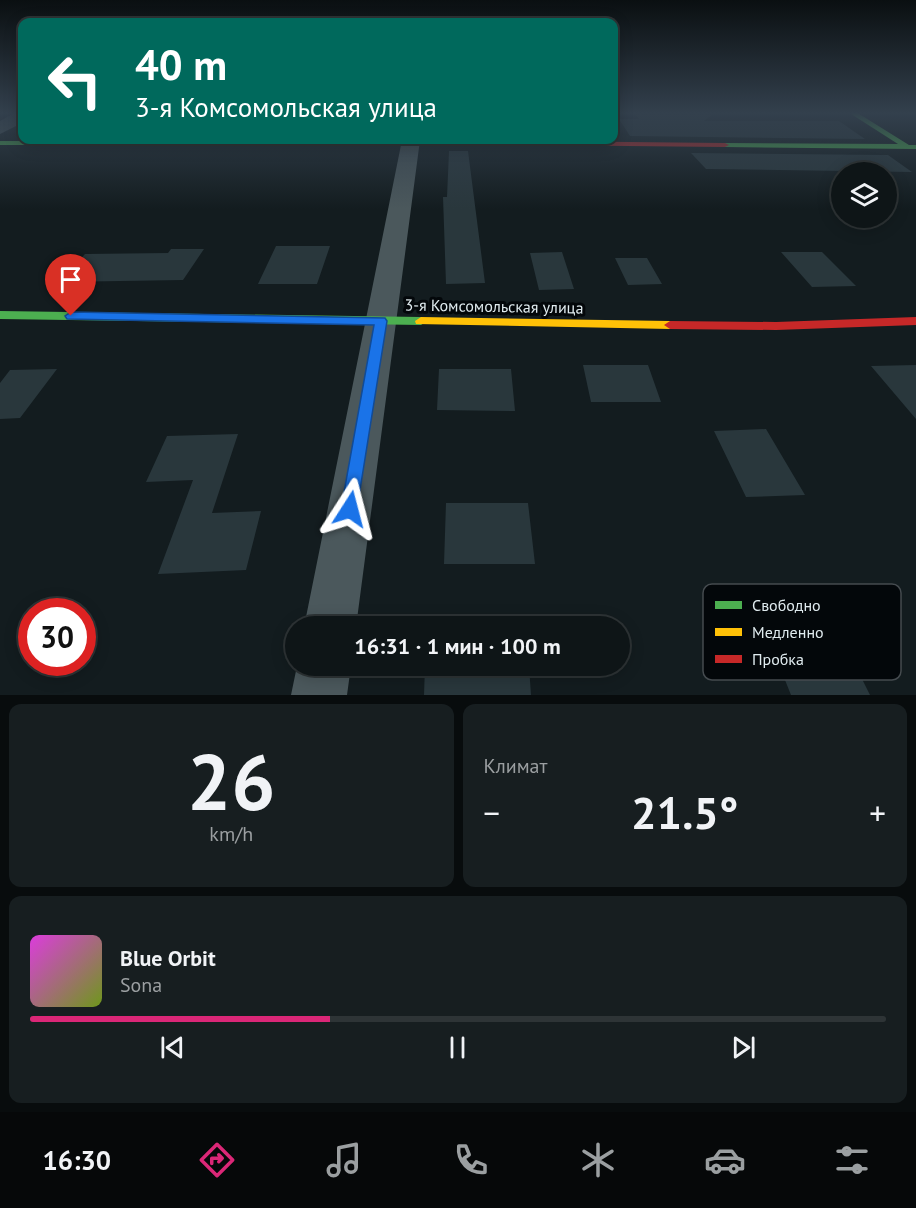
<!DOCTYPE html>
<html lang="ru">
<head>
<meta charset="utf-8">
<style>
  :root { --surface:#0e1517; --page:#171e20; --text:#f1f3f6; --muted:#9b9fa1; --line:#2e3436; --accent:#db2777 }
  body { margin:0; font-family:"PT Sans",sans-serif; background:var(--page); color:var(--text); height:100vh; display:flex; flex-direction:column; font-size:22px; white-space:nowrap }
  * { box-sizing:border-box; margin:0 }
  p { font-size:20px; color:var(--muted) }
  .icon { flex:none; width:33px; height:33px; fill:none; stroke:currentColor; stroke-width:2; stroke-linecap:round; stroke-linejoin:round }
  .map { position:relative; height:695px; overflow:hidden }
  .details { display:flex; flex-direction:column; gap:9px; padding:9px; background:#080c0d; flex:1 }
  .details>* { flex:none }
  .top-card { position:absolute; left:18px; top:18px; width:600px; height:126px; border-radius:12px; box-shadow:0 3px 15px #0003,0 0 0 2px var(--line); background:#00695c; color:#fff; overflow:hidden }
  .controls { position:absolute; left:831px; top:162px; display:grid; gap:12px }
  .controls a { display:grid; place-items:center; width:66px; height:66px; border-radius:50%; background:var(--surface); box-shadow:0 3px 15px #0003,0 0 0 2px var(--line); font-size:30px }
  .speed { position:absolute; left:18px; top:598px; display:flex; gap:12px; font-size:30px; font-weight:700; text-align:center }
  .speed>* { display:grid; place-content:center; width:78px; height:78px; border-radius:50%; background:var(--surface); box-shadow:0 3px 15px #0003,0 0 0 2px var(--line); line-height:1 }
  .speed .limit { border:9px solid #d22; background:#fff; color:#111 }
  .pin { position:absolute; display:grid; place-items:center; width:51px; height:51px; color:#fff; margin:-62px -26px; border-radius:50% 50% 50% 0; rotate:-45deg; box-shadow:0 0 6px #0007 }
  .pin .icon { rotate:45deg }
  .me { position:absolute; width:66px; margin:-33px; rotate:9deg; stroke-linejoin:round; filter:drop-shadow(0 0 4px #0008) }
  .turn { display:flex; align-items:center; gap:21px; height:126px; padding:0 18px; font-size:27px }
  .turn .icon { width:78px; height:78px; stroke-width:2.5 }
  .turn b { display:block; font-size:42px; line-height:51px }
  .big { font-size:45px; font-weight:700; line-height:1.1 }
  .details .tile { flex:1; display:flex; flex-direction:column; justify-content:center; gap:9px; min-width:0; padding:0 21px; border-radius:12px; background:var(--page) }
  .details .dial { align-items:center; gap:0 }
  .dial b { font-size:78px; line-height:1 }
  .song { display:flex; align-items:center; gap:18px }
  .cover { width:72px; height:72px; border-radius:9px; background:linear-gradient(135deg,hsl(300 70% 55%),hsl(80 70% 35%)) }
  .played { height:6px; border-radius:3px; background:linear-gradient(90deg,var(--accent) 35%,var(--line) 35%) }
  .keys { display:flex; justify-content:space-around; direction:ltr }
  .heat { display:flex; justify-content:space-between; align-items:center; font-size:33px; direction:ltr }
  .details .tiles { flex:1; display:grid; gap:9px; grid-template-columns:1fr 1fr }
  .tile:last-child { grid-column:span 2 }
  .trip { position:absolute; left:285px; top:616px; width:345px; height:60px; border-radius:30px; background:var(--surface); box-shadow:0 3px 15px #0003,0 0 0 2px var(--line); font-weight:700; line-height:60px; text-align:center }
  .tabs { display:flex; height:96px; justify-content:space-around; align-items:center; background:#060809; color:var(--muted) }
  .tabs .icon { width:42px; height:42px }
  .tabs .selected { color:var(--accent) }
  .tabs b { font-size:27px; color:var(--text) }
  .map>svg:first-child { display:block }
  .building { fill:#29373c }
  .lines { fill:none; stroke-linecap:round; stroke-linejoin:round }
  .street { fill:#4b585c; fill-rule:evenodd }
  .fast { fill:#4caf50; fill-rule:evenodd }
  .slow { fill:#ffc107; fill-rule:evenodd }
  .jam { fill:#c62828; fill-rule:evenodd }
  .route { fill:#1a73e8; stroke:#114b97; stroke-width:1.5 }
  .labels { text-anchor:middle; stroke-width:6; stroke-linejoin:round; paint-order:stroke }
  .street-label { font-size:16px; fill:#e0ebef; stroke:#03070a }
  .key { fill:#03070a; stroke:#454b4f; stroke-width:1.5 }
  .key-label { font-size:16px; fill:#e0ebef }
</style>
</head>
<body>
<div class="map">
<svg width="916" height="695" viewBox="0 0 916 695">
  <rect width="100%" height="100%" fill="#131c1f"/>
  <!-- building -->
  <path class="building" d="M635 114H713L704 121H839L865 139 630 136 619 119H639Z
    M449 151H468L485 283 446 284 443 197H447Z
    M691 153 888 155 912 172 706 169Z
    M276 246H330L317 284H258Z
    M171 249H204L183 280 59 282 85 254 168 253Z
    M562 252 574 289 539 290 530 253Z
    M781 252H822L856 286 812 287Z
    M615 258H647L662 284 628 285Z
    M583 365H648L661 402H591Z
    M916 365V419L871 366Z
    M57 369 20 418 0 419V383L10 370Z
    M439 369H511L515 411 437 410Z
    M766 429 805 495 746 497 714 431Z
    M238 434 212 513 261 511 246 570 158 574 193 480 146 482 167 436Z
    M446 503H528L535 564H444Z
    M849 653 870 695H791L775 655Z
    M425 666H529L531 695H424Z"/>
  <g class="lines">
    <!-- street -->
    <path class="street" d="M16 112H22V123L0 134V121Z
      M402 140H420L356 627H304Z
      M297 666H351L347 695H291Z"/>
    <!-- fast -->
    <path class="fast" d="M848 112H856L909 145H916V149L725 147 721 145 725 143 898 144Z
      M0 141H534L538 143 534 145H0Z
      M0 311 421 317 427 321 421 325 0 319Z"/>
    <!-- slow -->
    <path class="slow" d="M421 317 670 321 676 325 670 329 416 324 415 321Z"/>
    <!-- jam -->
    <path class="jam" d="M534 141 725 143 729 145 725 147 531 145V141Z
      M916 317V325L776 330 670 329 664 325 670 321 776 322Z"/>
  </g>
  <!-- sky -->
  <linearGradient id="sky" x2="0" y2="1"><stop stop-color="#0a0f11"/><stop offset="0.54" stop-color="#33404d"/><stop offset="1" stop-color="#33404d" stop-opacity="0"/></linearGradient>
  <rect width="916" height="209" fill="url(#sky)"/>
  <!-- route -->
  <path class="route" d="M71 312 385 318 387 321 356 515 350 518 343 515 341 509 374 325 67 319 65 316Z"/>
  <g class="labels">
    <!-- street labels -->
    <g class="street-label">
      <text transform="translate(494 306) rotate(1)" y="6">3-я Комсомольская улица</text>
    </g>
  </g>
  <!-- legend -->
  <rect x="703" y="584" width="198" height="96" rx="9" class="key"/>
  <rect x="715" y="601" width="27" height="8" fill="#4caf50"/>
  <rect x="715" y="628" width="27" height="8" fill="#ffc107"/>
  <rect x="715" y="655" width="27" height="8" fill="#c62828"/>
  <g class="key-label">
    <text x="752" y="611">Свободно</text>
    <text x="752" y="638">Медленно</text>
    <text x="752" y="665">Пробка</text>
  </g>
</svg>
<div class="controls">
<a><svg class="icon" aria-label="layers" viewBox="0 0 24 24"><path d="M12 4l9 5-9 5-9-5zM3 14l9 5 9-5"/></svg></a>
</div>
<div class="speed"><div class="limit">30</div></div>
<div class="pin" style="left:71px;top:316px;background:#d93025"><svg class="icon" aria-label="arrive" viewBox="0 0 24 24"><path d="M6 21V4h12l-3 4 3 4H6"/></svg></div>
<svg class="me" style="left:350px;top:509px" viewBox="-20 -20 40 40"><path d="M0-17L14 15 0 8-14 15z" fill="#1a73e8" stroke="#fff" stroke-width="4"/></svg>
<div class="trip">16:31 · 1 мин · 100 m</div>
<div class="top-card">
<div class="turn"><svg class="icon" aria-label="left" viewBox="0 0 24 24"><path d="M17 20v-9H6M10 6l-5 5 5 5"/></svg><div><b>40 m</b>3-я Комсомольская улица</div></div>
</div>
</div>
<section class="details">
<div class="tiles">
<div class="tile dial"><b>26</b><p>km/h</p></div>
<div class="tile"><p>Климат</p>
<div class="heat"><a>−</a><b class="big">21.5°</b><a>+</a></div>
</div>
<div class="tile">
<div class="song"><i class="cover"></i><div><b>Blue Orbit</b><p>Sona</p></div></div>
<div class="played"></div>
<div class="keys"><svg class="icon" aria-label="previous" viewBox="0 0 24 24"><path d="M18 5L8 12l10 7zM5 5v14"/></svg><svg class="icon" aria-label="pause" viewBox="0 0 24 24"><path d="M8 5v14M16 5v14"/></svg><svg class="icon" aria-label="next" viewBox="0 0 24 24"><path d="M6 5l10 7-10 7zM19 5v14"/></svg></div>
</div>
</div>
</section>
<nav class="tabs">
<b>16:30</b>
<svg class="icon selected" aria-label="directions" viewBox="0 0 24 24"><path d="M12 3l9 9-9 9-9-9zM9 14v-3h6M13 9l2 2-2 2"/></svg>
<svg class="icon" aria-label="music" viewBox="0 0 24 24"><path d="M9 18V5l10-2v13"/><circle cx="6" cy="18" r="3"/><circle cx="16" cy="16" r="3"/></svg>
<svg class="icon" aria-label="phone" viewBox="0 0 24 24"><path d="M5 4h4l2 5-3 2q2 4 5 5l2-3 5 2v4C11 20 4 13 5 4z"/></svg>
<svg class="icon" aria-label="climate" viewBox="0 0 24 24"><path d="M12 3v18M4 7l16 10M4 17L20 7"/></svg>
<svg class="icon" aria-label="car" viewBox="0 0 24 24"><path d="M5 17H2v-5l4-1 3-4h7l3 4 3 1v5h-3M9 17h6M6 11h13"/><circle cx="7" cy="17" r="2"/><circle cx="17" cy="17" r="2"/></svg>
<svg class="icon" aria-label="filters" viewBox="0 0 24 24"><path d="M4 7h16M4 17h16"/><circle cx="9" cy="7" r="2"/><circle cx="15" cy="17" r="2"/></svg>
</nav>
</body>
</html>
